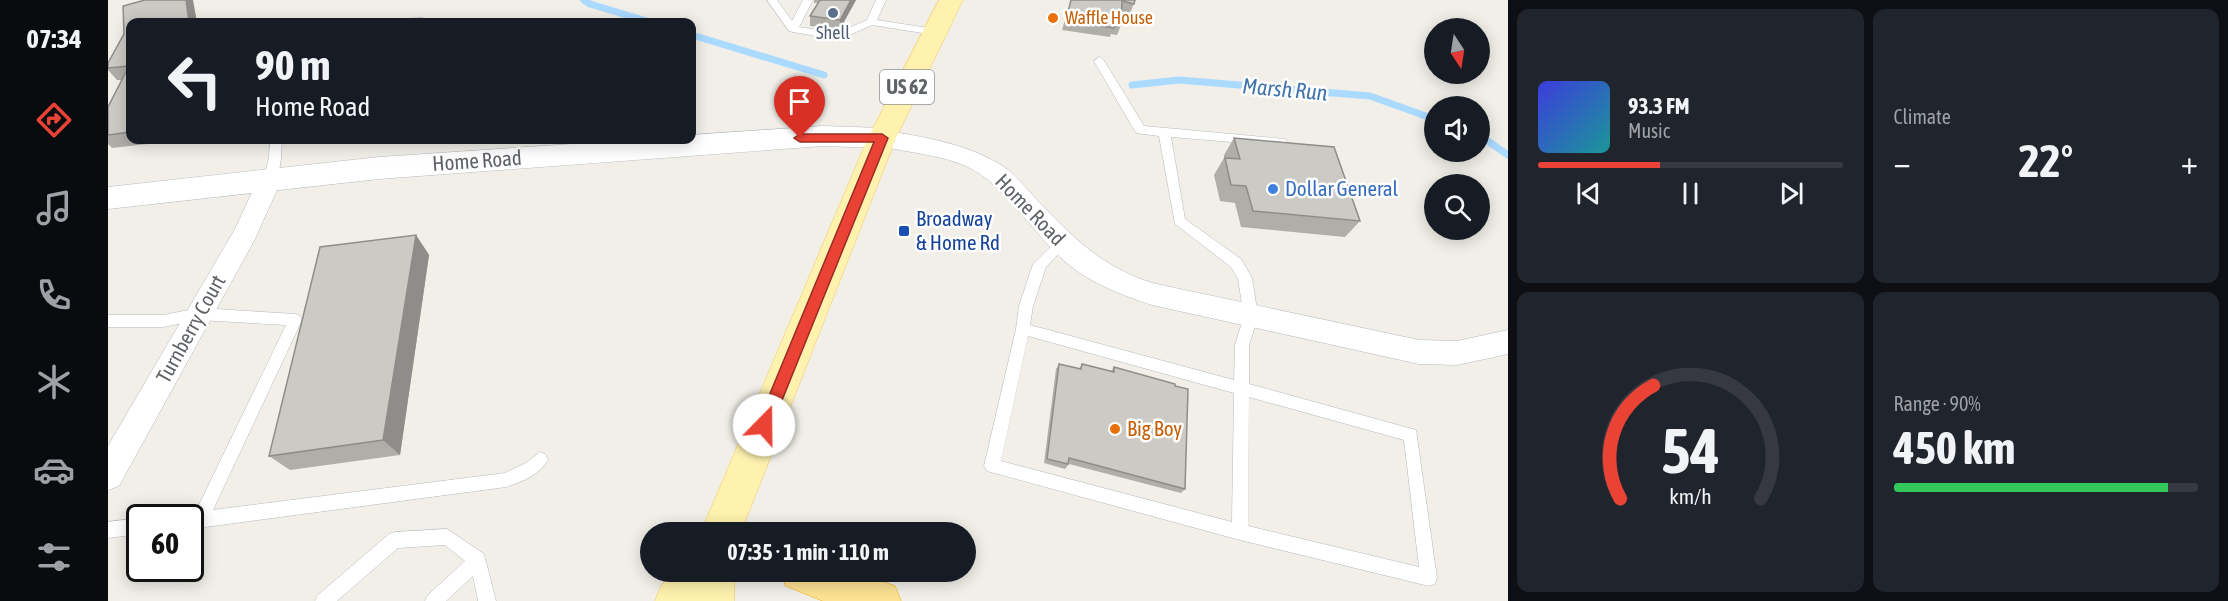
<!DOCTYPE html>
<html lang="en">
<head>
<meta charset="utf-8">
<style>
  :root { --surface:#171b24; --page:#20242c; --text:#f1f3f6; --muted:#9ea1a6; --line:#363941; --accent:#ea4335 }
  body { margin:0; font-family:"Asap Condensed",sans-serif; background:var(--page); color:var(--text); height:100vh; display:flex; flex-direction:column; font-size:22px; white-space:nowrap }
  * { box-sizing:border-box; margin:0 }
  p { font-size:20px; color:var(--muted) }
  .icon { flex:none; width:33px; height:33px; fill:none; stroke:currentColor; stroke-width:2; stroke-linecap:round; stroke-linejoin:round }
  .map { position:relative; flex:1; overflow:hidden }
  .details { display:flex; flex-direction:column; gap:9px; padding:9px; background:#0d0f14; width:720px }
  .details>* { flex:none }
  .top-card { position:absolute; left:18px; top:18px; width:570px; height:126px; border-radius:12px; box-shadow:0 3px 15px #0003; background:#171b24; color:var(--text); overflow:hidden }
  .needle { width:39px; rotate:168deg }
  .controls { position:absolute; left:1316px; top:18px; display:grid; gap:12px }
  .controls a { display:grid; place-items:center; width:66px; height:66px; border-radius:50%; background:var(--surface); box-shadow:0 3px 15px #0003; font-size:30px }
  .speed { position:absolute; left:18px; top:504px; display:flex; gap:12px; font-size:30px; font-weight:700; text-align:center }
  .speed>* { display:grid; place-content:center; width:78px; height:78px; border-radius:50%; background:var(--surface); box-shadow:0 3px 15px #0003; line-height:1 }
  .speed .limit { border:3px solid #111; border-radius:9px; background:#fff; color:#111 }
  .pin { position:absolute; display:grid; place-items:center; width:51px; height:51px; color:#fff; margin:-62px -26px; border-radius:50% 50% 50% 0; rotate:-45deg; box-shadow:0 0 6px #0007 }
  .pin .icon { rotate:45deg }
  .me { position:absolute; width:66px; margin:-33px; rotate:22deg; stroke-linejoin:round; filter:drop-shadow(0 0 4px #0008) }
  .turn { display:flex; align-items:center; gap:21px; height:126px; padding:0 30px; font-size:27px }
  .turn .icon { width:78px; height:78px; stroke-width:2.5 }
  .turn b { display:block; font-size:42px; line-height:51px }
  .big { font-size:45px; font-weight:700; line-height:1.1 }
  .details .widget { flex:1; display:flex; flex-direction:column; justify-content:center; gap:9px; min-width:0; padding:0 21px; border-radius:12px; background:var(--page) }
  .details .dial { align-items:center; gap:0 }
  .dial svg { height:156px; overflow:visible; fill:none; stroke:var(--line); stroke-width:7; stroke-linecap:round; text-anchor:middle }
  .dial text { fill:var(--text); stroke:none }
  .song { display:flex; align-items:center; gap:18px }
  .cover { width:72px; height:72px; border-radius:9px; background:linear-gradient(135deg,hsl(240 70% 55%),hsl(180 70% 35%)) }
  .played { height:6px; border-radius:3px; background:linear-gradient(90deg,var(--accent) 40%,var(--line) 40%) }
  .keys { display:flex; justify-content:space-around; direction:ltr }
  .heat { display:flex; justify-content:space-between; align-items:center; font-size:33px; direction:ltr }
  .charge { height:9px; border-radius:4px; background:linear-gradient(90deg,#34c759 90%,var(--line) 0) }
  .details .tiles { flex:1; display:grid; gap:9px; grid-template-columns:repeat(2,1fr) }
  .trip { position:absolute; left:532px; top:522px; width:336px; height:60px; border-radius:30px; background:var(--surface); box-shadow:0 3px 15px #0003; font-weight:700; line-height:60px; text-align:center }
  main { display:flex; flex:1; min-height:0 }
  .tab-bar { display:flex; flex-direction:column; width:108px; justify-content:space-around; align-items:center; background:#090b0e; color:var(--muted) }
  .tab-bar .icon { width:42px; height:42px }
  .tab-bar .selected { color:var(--accent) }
  .tab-bar b { font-size:27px; color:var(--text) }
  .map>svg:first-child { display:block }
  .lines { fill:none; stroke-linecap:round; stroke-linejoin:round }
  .stream { stroke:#aadaff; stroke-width:7 }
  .lane-casing { stroke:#b5b8bc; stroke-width:1 }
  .street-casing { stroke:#b5b8bc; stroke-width:1 }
  .secondary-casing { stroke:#b6babf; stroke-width:1 }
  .primary-casing { stroke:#f2c960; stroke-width:1 }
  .highway-casing { stroke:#f9ab00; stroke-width:1 }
  .lane { fill:#fff; fill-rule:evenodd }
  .street { fill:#fff; fill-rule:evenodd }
  .secondary { fill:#fff; fill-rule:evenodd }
  .primary { fill:#fff2af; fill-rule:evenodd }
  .highway { fill:#fde293; fill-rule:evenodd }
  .wall { fill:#afaea9 }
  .shaded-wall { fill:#8f8d8a }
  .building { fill:#cccac5; stroke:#8f8d8a; stroke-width:1.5 }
  .route { fill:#ea4335; stroke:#982c22; stroke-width:1.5 }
  .service-dot { fill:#5c6f8a; stroke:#fff; stroke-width:2 }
  .food-dot { fill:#e8710a; stroke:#fff; stroke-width:2 }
  .shop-dot { fill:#3f7fe0; stroke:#fff; stroke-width:2 }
  .transit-dot { fill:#1a4fb4; stroke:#fff; stroke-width:2 }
  .labels { text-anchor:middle; stroke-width:5; stroke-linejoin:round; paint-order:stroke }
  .far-food-label { font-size:18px; fill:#c56008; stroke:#fff; text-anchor:start }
  .far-service-label { font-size:18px; fill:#4e5e75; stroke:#fff }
  .shield { fill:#fff; stroke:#8f9295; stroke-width:1.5 }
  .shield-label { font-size:20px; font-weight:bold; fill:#5f6368 }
  .street-label { font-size:21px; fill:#5f6368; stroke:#fff }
  .shop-label { font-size:21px; fill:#366cbe; stroke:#fff; text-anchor:start }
  .transit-label { font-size:21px; fill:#164399; stroke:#fff; text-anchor:start }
  .food-label { font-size:21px; fill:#c56008; stroke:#fff; text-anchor:start }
  .water-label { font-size:22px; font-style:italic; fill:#4174aa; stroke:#fff }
</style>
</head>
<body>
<main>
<nav class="tab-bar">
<b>07:34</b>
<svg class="icon selected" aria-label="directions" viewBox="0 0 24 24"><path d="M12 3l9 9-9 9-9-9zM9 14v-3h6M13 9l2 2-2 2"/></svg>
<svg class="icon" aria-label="music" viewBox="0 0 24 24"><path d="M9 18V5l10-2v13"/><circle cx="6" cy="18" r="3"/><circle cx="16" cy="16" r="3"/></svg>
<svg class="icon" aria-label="phone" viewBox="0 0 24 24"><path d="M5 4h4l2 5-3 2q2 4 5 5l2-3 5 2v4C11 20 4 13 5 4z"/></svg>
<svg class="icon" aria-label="climate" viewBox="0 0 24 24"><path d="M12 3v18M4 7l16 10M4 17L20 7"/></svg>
<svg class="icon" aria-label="car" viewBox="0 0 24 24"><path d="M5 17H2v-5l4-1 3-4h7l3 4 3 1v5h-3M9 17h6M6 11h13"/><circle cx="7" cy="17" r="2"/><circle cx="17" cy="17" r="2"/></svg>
<svg class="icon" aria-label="filters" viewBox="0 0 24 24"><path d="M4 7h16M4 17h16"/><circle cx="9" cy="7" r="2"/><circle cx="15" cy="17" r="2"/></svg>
</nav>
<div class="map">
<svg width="1400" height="601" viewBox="0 0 1400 601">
  <rect width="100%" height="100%" fill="#f1efe8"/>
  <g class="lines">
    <!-- stream -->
    <path class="stream" d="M476 0 482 4 542 22
      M584 35 716 75
      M1024 85 1071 80 1262 96 1326 119
      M1371 135 1400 155"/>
    <defs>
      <path id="lane" d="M659 0H669L684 21 695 0H705L691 27 729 33 759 20 768 0H778L769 20 827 29 832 32 827 35 764 25 730 40 685 32 681 31Z
        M314 18 318 19V22H290L295 19Z
        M991 57 995 59 1036 126 1177 139 1179 142 1177 145 1173 146 1063 137 1077 219 1133 259 1144 278 1150 316 1141 345V384L1308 430 1329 578 1327 584 1321 586 1132 540 879 471 876 466 908 329 911 306 925 264 949 240 954 239 960 244 938 267 925 306 922 325 1126 380 1127 345 1136 316 1130 279 1123 267 1067 224 1051 136 1028 133 986 61ZM920 336 1126 393 1124 522 893 461ZM1141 397 1296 440 1311 567 1140 526Z
        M162 140H174C173 152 174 181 161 185L155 181 161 158Z
        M91 308 187 314 192 316 194 320 105 510 397 473 418 463 432 452 437 454 440 459C433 475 413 482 398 487L82 529V518H75L76 515 87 513 178 325 91 320 55 327H0V315H55Z
        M32 518V534L0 538V522Z
        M339 529 376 554 388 601H370L365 576 338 601H317L320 595 357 561 337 545 290 548 229 601H207L210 595 281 534 287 532Z"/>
      <path id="street" d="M774 130C815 137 857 143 893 165 907 173 918 189 929 200 967 239 991 265 1044 283L1311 340 1349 341 1400 330V354L1349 365 1311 364 1044 305C1011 294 976 281 951 256 927 233 904 199 879 179 847 153 803 155 766 144L762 138 766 132Z
        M161 172 170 175 173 181 147 239 11 486 0 490V446L127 229 152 175Z"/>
      <path id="secondary" d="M715 126 774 128 784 131 788 138 784 145 774 148 715 146 271 179 0 209V187L271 157 523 140H584V135Z"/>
      <path id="primary" d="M831 0H855L788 138 633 532H593L760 138Z
        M564 572H627L626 601H547L553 586Z"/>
      <path id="highway" d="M672 572H748L787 586 793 601H715L678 586Z"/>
    </defs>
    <!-- lane casing -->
    <use href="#lane" class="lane-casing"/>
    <!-- street casing -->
    <use href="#street" class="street-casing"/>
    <!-- secondary casing -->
    <use href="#secondary" class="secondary-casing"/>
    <!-- primary casing -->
    <use href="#primary" class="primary-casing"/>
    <!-- highway casing -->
    <use href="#highway" class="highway-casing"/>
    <!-- lane -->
    <use href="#lane" class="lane"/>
    <!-- street -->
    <use href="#street" class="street"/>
    <!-- secondary -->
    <use href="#secondary" class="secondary"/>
    <!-- primary -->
    <use href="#primary" class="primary"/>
    <!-- highway -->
    <use href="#highway" class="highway"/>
  </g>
  <!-- wall -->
  <path class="wall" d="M706 0H748L732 29 702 26V16L710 3H706Z
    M963 0H1027L1022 14 1013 12V25L1009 35 1003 34 1002 37 954 30Z
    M22 22V140H49L48 143 4 148 0 144V107L14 80H9L0 70V63Z
    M1126 138 1252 221 1237 237 1133 227 1127 203 1112 201 1106 175 1116 158V155Z
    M308 235 321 255 292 455 182 470 161 456Z
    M951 364 971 369 974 364 1003 371 1006 367 1077 489 1073 493 961 464 957 469 936 463 948 369Z"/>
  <!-- shaded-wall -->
  <path class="shaded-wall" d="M78 0H85L89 22H81Z
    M743 0H748L732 29V20Z
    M308 235 321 255 292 455 275 440Z"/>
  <!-- building -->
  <path class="building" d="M37 0H78L81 22H22V132L0 135V107L21 66 0 68V63L16 34 15 6Z
    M712 0H743L732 20 702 16Z
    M963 0H1027L1026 4 1014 1 1013 25 1006 24V28L958 20Z
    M1126 138 1226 147 1252 221 1145 211 1138 186 1123 185 1117 158 1132 159Z
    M308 235 275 440 161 456 212 247Z
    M951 364 973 369 974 364 1006 372V367L1067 384V386L1080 389 1077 489 961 458 960 464 939 459Z"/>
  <!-- route -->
  <path class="route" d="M692 134H774L780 138 664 425 662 430 656 432 651 430 649 425 766 142H692L686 138Z"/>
  <!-- markers -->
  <circle class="service-dot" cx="725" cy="13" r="6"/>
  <g class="food-dot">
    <circle cx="945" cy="18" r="6"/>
    <circle cx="1007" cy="429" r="6"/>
  </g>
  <circle class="shop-dot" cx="1165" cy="189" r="6"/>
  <rect class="transit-dot" x="790" y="225" width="12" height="12" rx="3"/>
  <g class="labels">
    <!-- far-food labels -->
    <g class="far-food-label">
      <text x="957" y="24">Waffle House</text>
    </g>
    <!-- far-service labels -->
    <g class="far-service-label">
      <text x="725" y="39">Shell</text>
    </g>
    <!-- shield labels -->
    <rect class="shield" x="772" y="70" width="54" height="34" rx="4.5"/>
    <g class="shield-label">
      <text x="799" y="94">US 62</text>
    </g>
    <!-- street labels -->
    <g class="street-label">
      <text transform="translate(369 161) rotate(-4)" y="7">Home Road</text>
      <text transform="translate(922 210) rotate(46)" y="7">Home Road</text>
      <text transform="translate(83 329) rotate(-61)" y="7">Turnberry Court</text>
    </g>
    <!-- shop labels -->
    <g class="shop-label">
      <text x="1177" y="196">Dollar General</text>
    </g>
    <!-- transit labels -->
    <g class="transit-label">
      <text x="808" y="226">Broadway<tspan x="808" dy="24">&amp; Home Rd</tspan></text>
    </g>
    <!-- food labels -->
    <g class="food-label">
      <text x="1019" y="436">Big Boy</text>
    </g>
    <!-- water labels -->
    <g class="water-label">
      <text transform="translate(1177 89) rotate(5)" y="8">Marsh Run</text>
    </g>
  </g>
</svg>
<div class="controls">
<a><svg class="needle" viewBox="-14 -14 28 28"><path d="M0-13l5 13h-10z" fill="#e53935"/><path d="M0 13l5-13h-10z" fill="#9ea1a6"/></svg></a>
<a><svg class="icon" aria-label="sound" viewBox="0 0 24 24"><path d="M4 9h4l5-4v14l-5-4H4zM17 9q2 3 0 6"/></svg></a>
<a><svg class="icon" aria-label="search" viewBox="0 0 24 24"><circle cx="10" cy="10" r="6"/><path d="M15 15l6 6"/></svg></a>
</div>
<div class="speed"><div class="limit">60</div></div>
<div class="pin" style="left:692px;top:138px;background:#d93025"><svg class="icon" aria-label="arrive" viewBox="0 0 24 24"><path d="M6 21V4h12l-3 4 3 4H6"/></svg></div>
<svg class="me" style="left:656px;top:425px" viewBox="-20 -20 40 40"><circle r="19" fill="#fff"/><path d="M0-13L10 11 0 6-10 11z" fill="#ea4335"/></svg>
<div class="trip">07:35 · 1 min · 110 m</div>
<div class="top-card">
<div class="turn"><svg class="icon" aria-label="left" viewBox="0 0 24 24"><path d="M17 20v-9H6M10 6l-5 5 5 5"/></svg><div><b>90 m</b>Home Road</div></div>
</div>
</div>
<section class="details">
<div class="tiles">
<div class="widget">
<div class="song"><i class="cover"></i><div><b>93.3 FM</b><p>Music</p></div></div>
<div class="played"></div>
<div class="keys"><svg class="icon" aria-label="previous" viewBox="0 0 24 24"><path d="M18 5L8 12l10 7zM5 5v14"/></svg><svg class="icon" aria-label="pause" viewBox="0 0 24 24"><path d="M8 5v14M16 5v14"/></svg><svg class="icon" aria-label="next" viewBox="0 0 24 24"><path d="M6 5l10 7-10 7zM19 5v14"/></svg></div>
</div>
<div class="widget"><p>Climate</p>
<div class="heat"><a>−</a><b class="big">22°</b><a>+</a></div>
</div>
<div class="widget dial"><svg viewBox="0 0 100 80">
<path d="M14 69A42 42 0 1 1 86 69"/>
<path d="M14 69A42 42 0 0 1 31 11" stroke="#ea4335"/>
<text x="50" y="56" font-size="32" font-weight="700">54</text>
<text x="50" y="72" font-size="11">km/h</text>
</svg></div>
<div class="widget"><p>Range · 90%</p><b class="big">450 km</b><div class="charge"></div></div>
</div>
</section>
</main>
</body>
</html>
